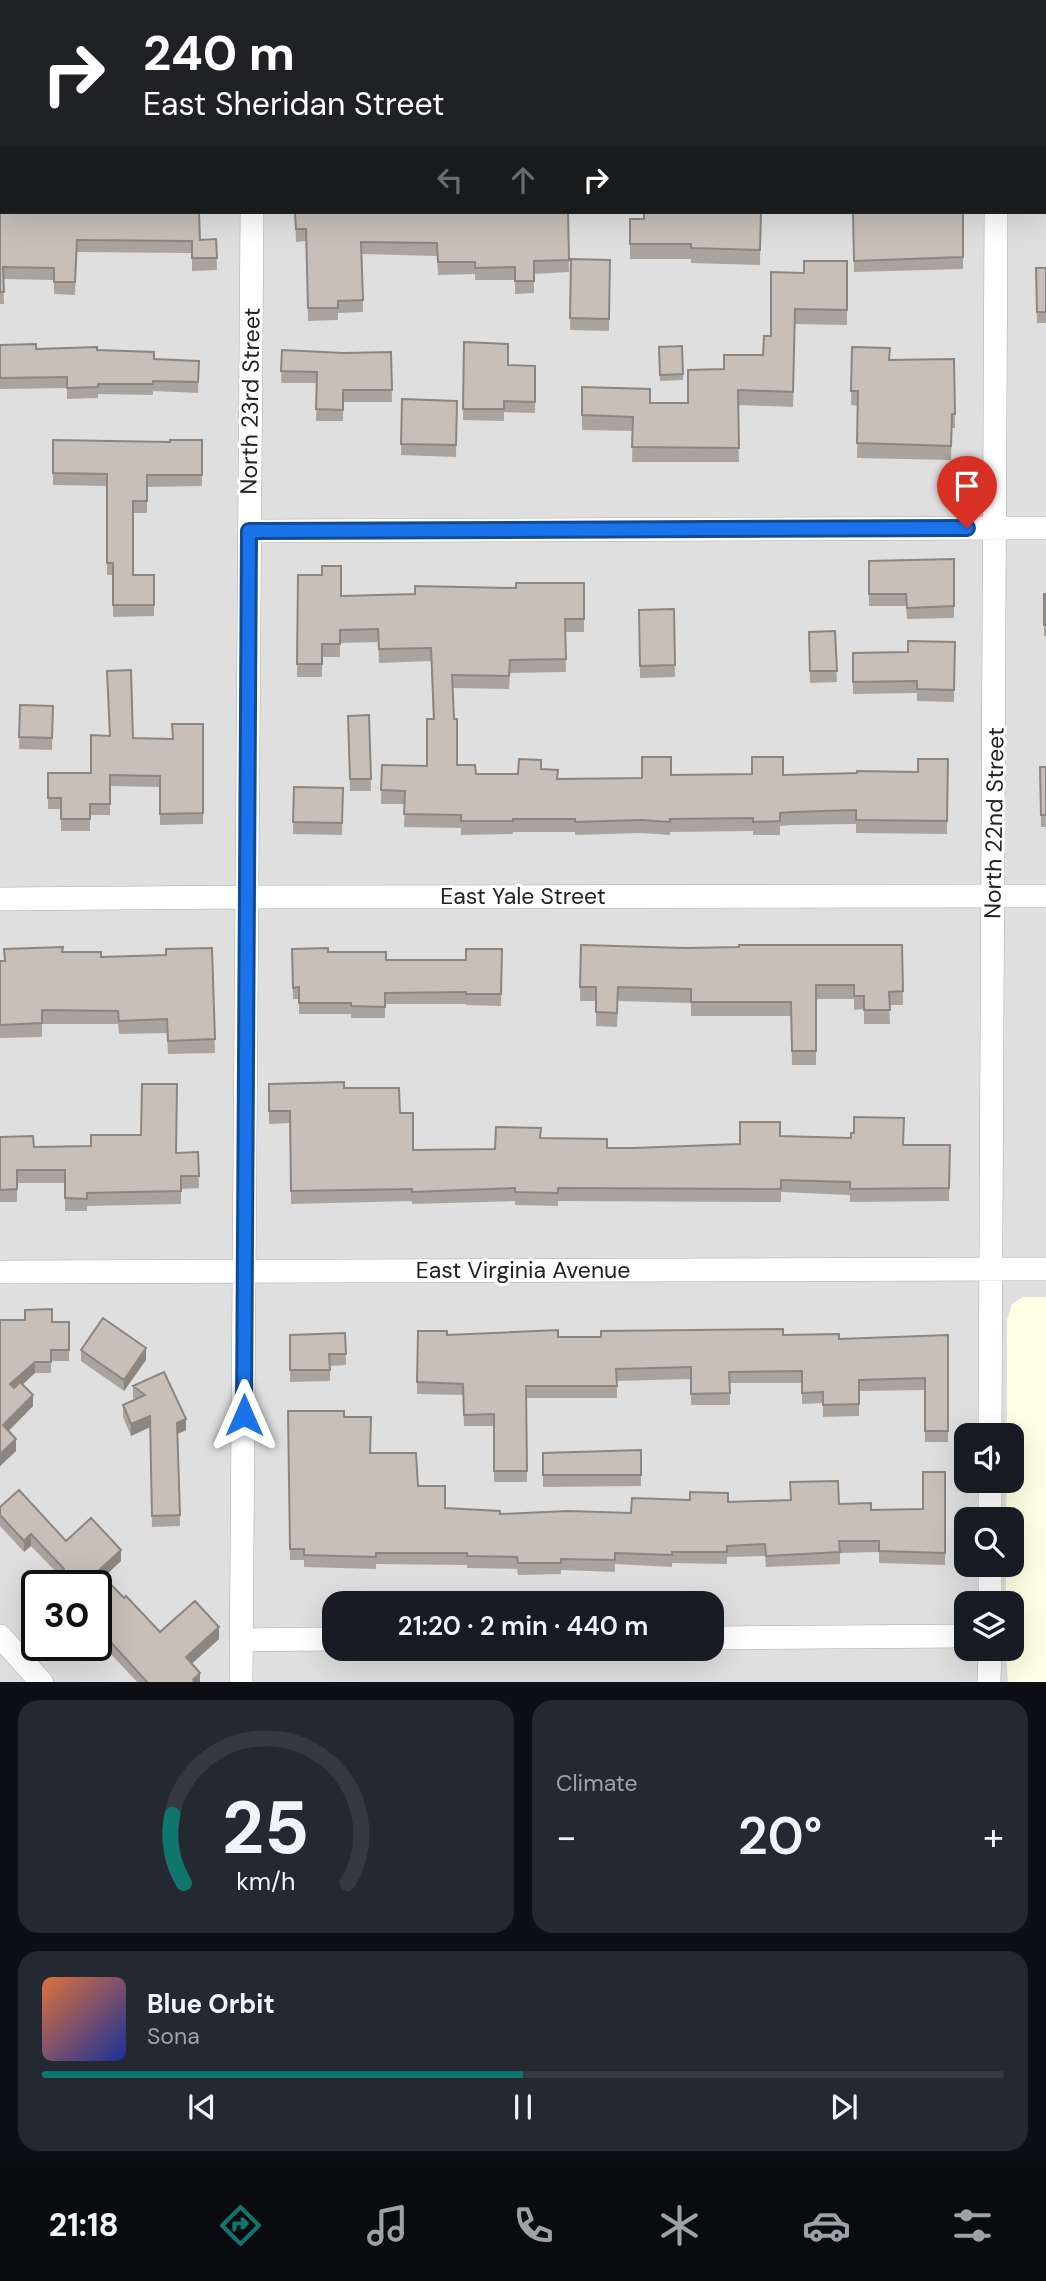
<!DOCTYPE html>
<html lang="en">
<head>
<meta charset="utf-8">
<style>
  :root { --surface:#171b24; --page:#242831; --text:#f1f3f6; --muted:#9ea1a6; --line:#363941; --accent:#0f766e }
  body { margin:0; font-family:"DM Sans",sans-serif; background:var(--page); color:var(--text); height:100vh; display:flex; flex-direction:column; font-size:26px; white-space:nowrap }
  * { box-sizing:border-box; margin:0 }
  p { font-size:23px; color:var(--muted) }
  .icon { flex:none; width:38px; height:38px; fill:none; stroke:currentColor; stroke-width:2; stroke-linecap:round; stroke-linejoin:round }
  .map { position:relative; height:1682px; overflow:hidden }
  .sheet { display:flex; flex-direction:column; gap:18px; padding:18px; background:#0d0f14; flex:1 }
  .sheet>* { flex:none }
  .banner { position:absolute; left:0px; top:0px; width:1046px; height:214px; box-shadow:0 7px 28px #0002; background:#202124; color:#fff; overflow:hidden }
  .fabs { position:absolute; left:954px; top:1423px; display:grid; gap:14px }
  .fabs a { display:grid; place-items:center; width:70px; height:70px; border-radius:14px; background:var(--surface); box-shadow:0 7px 28px #0002; font-size:35px }
  .speed { position:absolute; left:21px; top:1570px; display:flex; gap:14px; font-size:35px; font-weight:700; text-align:center }
  .speed>* { display:grid; place-content:center; width:91px; height:91px; border-radius:50%; background:var(--surface); box-shadow:0 7px 28px #0002; line-height:1 }
  .speed .limit { border:4px solid #111; border-radius:10px; background:#fff; color:#111 }
  .pin { position:absolute; display:grid; place-items:center; width:60px; height:60px; color:#fff; margin:-72px -30px; border-radius:50% 50% 50% 0; rotate:-45deg; box-shadow:0 0 7px #0007 }
  .pin .icon { rotate:45deg }
  .me { position:absolute; width:77px; margin:-38px; rotate:0deg; stroke-linejoin:round; filter:drop-shadow(0 0 5px #0008) }
  .turn { display:flex; align-items:center; gap:24px; height:147px; padding:0 28px; font-size:32px }
  .turn .icon { width:91px; height:91px; stroke-width:2.5 }
  .turn b { display:block; font-size:49px; line-height:60px }
  .lanes { display:flex; align-items:center; height:66px; padding:0 28px; background:#0003; justify-content:center; gap:35px; direction:ltr }
  .lanes .off { opacity:.35 }
  .big { font-size:52px; font-weight:600; line-height:1.1 }
  .sheet .tile { flex:1; display:flex; flex-direction:column; justify-content:center; gap:10px; min-width:0; padding:0 24px; border-radius:21px; background:var(--page) }
  .sheet .dial { align-items:center; gap:0 }
  .dial svg { height:182px; overflow:visible; fill:none; stroke:var(--line); stroke-width:7; stroke-linecap:round; text-anchor:middle }
  .dial text { fill:var(--text); stroke:none }
  .song { display:flex; align-items:center; gap:21px }
  .cover { width:84px; height:84px; border-radius:10px; background:linear-gradient(135deg,hsl(20 70% 55%),hsl(230 70% 35%)) }
  .played { height:7px; border-radius:4px; background:linear-gradient(90deg,var(--accent) 50%,var(--line) 50%) }
  .keys { display:flex; justify-content:space-around; direction:ltr }
  .heat { display:flex; justify-content:space-between; align-items:center; font-size:38px; direction:ltr }
  .sheet .tiles { flex:1; display:grid; gap:18px; grid-template-columns:1fr 1fr }
  .tile:last-child { grid-column:span 2 }
  .trip { position:absolute; left:322px; top:1591px; width:402px; height:70px; border-radius:21px; background:var(--surface); box-shadow:0 7px 28px #0002; font-weight:600; line-height:70px; text-align:center }
  .menu { display:flex; height:112px; justify-content:space-around; align-items:center; background:#090b0e; color:var(--muted) }
  .menu .icon { width:49px; height:49px }
  .menu .active { color:var(--accent) }
  .menu b { font-size:32px; color:var(--text) }
  .map>svg:first-child { display:block }
  .residential { fill:#e0dfdf; fill-rule:evenodd }
  .education { fill:#ffffe5 }
  .lines { fill:none; stroke-linecap:round; stroke-linejoin:round }
  .street-casing { stroke:#a9a9a9; stroke-width:24 }
  .street { stroke:#fff; stroke-width:23 }
  .wall { fill:#aba49e }
  .shaded-wall { fill:#8b8681 }
  .building { fill:#c7bfb8; stroke:#8b8681; stroke-width:2 }
  .route-casing { stroke:#114b97; stroke-width:18 }
  .route { stroke:#1a73e8; stroke-width:12 }
  .labels { text-anchor:middle; stroke-width:6; stroke-linejoin:round; paint-order:stroke }
  .street-label { font-size:23px; fill:#222; stroke:#fff }
</style>
</head>
<body>
<div class="map">
<svg width="1046" height="1683" viewBox="0 0 1046 1683">
  <rect width="100%" height="100%" fill="#f2efe9"/>
  <!-- residential -->
  <path class="residential" d="M0 0H1046V1297H1023L1012 1304 1007 1320V1435H966V1480L1007 1481 1006 1519H966V1564L1006 1565V1603H966V1648L1006 1649 1008 1682 0 1683ZM2 2H1045V212H2ZM37 1586H96V1645H37ZM334 1603H712V1648H334Z"/>
  <!-- education -->
  <path class="education" d="M1023 1297H1046V1682H1008L1006 1649 1012 1648V1603H1006V1565L1012 1564V1519H1006L1007 1481 1012 1480V1435H1007V1321L1012 1304Z"/>
  <g class="lines">
    <defs>
      <path id="street" d="M251 0 252 2
        M997 2V0
        M1045 156H1046
        M0 163H2
        M249 531 1046 528
        M0 899 248 897 1046 896
        M0 1272 1046 1269
        M990 1435 996 212
        M990 1519V1480
        M990 1564V1603
        M0 1636 42 1683
        M712 1638 966 1636
        M242 1640 334 1639
        M241 1683 252 212
        M989 1683 990 1648"/>
    </defs>
    <!-- street casing -->
    <use href="#street" class="street-casing"/>
    <!-- street -->
    <use href="#street" class="street"/>
  </g>
  <!-- wall -->
  <path class="wall" d="M0 0 2 2V102H0Z
    M1037 0H1046V12H1045V2H1037Z
    M0 210 200 240 216 239 217 270 192 271V253L77 252 75 295 54 294V280L3 279 4 304H0Z
    M295 212H568L569 272 534 274V293L515 294V280H475V274L438 275 437 256 362 254 363 312 338 313V320L308 321 306 241 296 242Z
    M761 212 760 265 691 263V259H630V219Z
    M853 212H963V269L854 272Z
    M571 259 610 260 609 331 570 330Z
    M847 261V325L795 324 793 407 738 405 739 462H632L633 431 582 430V387L650 403H688L724 369 763 355 771 336 804 273Z
    M1036 268H1046V323H1037Z
    M464 342 508 365 535 366V413L504 412V421L463 420Z
    M0 345 36 349 97 350 154 359 199 361 198 393 153 391V395L98 394V398L67 399V388L0 389Z
    M682 346 683 380 660 381 659 347Z
    M852 347 890 360 954 359 955 428H952L951 460 857 458 858 406 851 405Z
    M282 350 344 353 391 352 392 402H343V421H316L317 383H281Z
    M402 399 457 401 456 457 401 455Z
    M53 440 170 442 202 440V486L147 487V513H133V575H154V616L113 617V575H107V486L53 485Z
    M954 559V618L907 619 906 606H869V561Z
    M298 575 341 596 415 594 584 583V632H565L566 672 510 673 509 689 453 688 457 765 476 774H518L541 769 557 779 642 778 671 775H783L918 772 948 759 947 834 856 833V824L792 825 780 826V835H753V831L670 832V835L641 833 575 835V832H513V834L461 835V828L404 827 405 804H381L382 765 427 766 433 719 431 661 379 663 378 642 340 643V657H322V677H297Z
    M1044 594H1046V636H1044Z
    M674 609 675 677 640 678 639 610Z
    M835 631 837 682 810 683 809 632Z
    M955 642 954 702 917 701V693L853 694V653L908 652Z
    M20 705 53 706 52 750 19 749Z
    M369 715 371 791H350L348 716Z
    M203 724V824L160 825V787L110 786V815H90V831H61V809H48V773H91L133 738 173 739Z
    M1040 767H1046V827H1041Z
    M294 787 343 788 342 835 293 834Z
    M581 945 686 948 902 945 903 1005H889L890 1024H864V1009L854 1010V999H816V1065H792L791 1016H691V1003L618 1001 617 1027 596 1026V1001H580Z
    M212 948 215 1053 168 1054 167 1033 119 1034 118 1024H42V1037L0 1038V961L62 952 101 957 166 955Z
    M292 949 328 952 386 960H466L502 949 501 1006 466 1005V1004H385V1018H351V1014H299V999H293Z
    M269 1084 344 1088 400 1113 413 1150 495 1149 541 1138 607 1148H633L740 1144 780 1136 904 1145H950L949 1201 850 1202V1195L781 1192V1202L558 1201V1206L515 1205V1201L412 1204V1201L291 1204 290 1123 269 1124Z
    M0 1137 34 1147 176 1153 198 1152 199 1188 181 1189V1204L87 1206V1211H65V1183H17V1202H0Z
    M0 1320 69 1322V1361H51V1373H35L23 1384 33 1406 9 1431 16 1451 0 1466Z
    M418 1331 447 1335 558 1337 783 1335 839 1339 948 1335V1442H925V1390L859 1391V1416L823 1417V1403L802 1404V1383H730V1405H691V1379L617 1381V1398H526L527 1482H494V1426H464L463 1395 417 1394Z
    M345 1333 346 1365 330 1366V1381L290 1382V1335Z
    M81 1350 146 1360 124 1391 81 1361Z
    M164 1372 186 1430 178 1434 180 1526 152 1527 150 1427 131 1436 123 1417V1405L135 1399 133 1398V1386Z
    M288 1411 344 1417 370 1453 418 1486 445 1508 500 1514 631 1513 728 1502 839 1504 871 1510 923 1509 945 1472V1565L879 1563V1552L840 1553V1564L766 1567 765 1556 727 1557V1564L672 1563V1567L615 1564V1572L561 1570V1574L518 1575 517 1569 467 1568V1565L376 1564V1569L304 1567V1560H290Z
    M641 1450V1486L543 1487V1453Z
    M0 1507 66 1541 121 1561 104 1577 124 1598 160 1632 219 1639 191 1664 200 1683H138L96 1638V1586H53V1579L58 1574 31 1546 24 1552 0 1526Z"/>
  <!-- shaded-wall -->
  <path class="shaded-wall" d="M146 1348V1360L124 1391V1380Z
    M35 1362V1373L10 1396V1384Z
    M33 1395V1406L3 1436V1425Z
    M150 1416V1427L131 1436V1424Z
    M186 1419V1430L177 1434V1423Z
    M16 1439V1451L0 1466V1454Z
    M31 1534V1546L24 1552V1541Z
    M121 1550V1561L98 1582V1571Z
    M219 1627V1639L186 1669V1657Z
    M200 1673V1683H193V1680Z"/>
  <!-- building -->
  <path class="building" d="M0 0H16V2H2V88H0Z
    M145 0H192V2H145Z
    M426 0H460V2H426Z
    M687 0H739V2H687Z
    M791 0H842V2H792Z
    M1045 60H1046V86H1045Z
    M0 210H2V212H199L200 240 216 239 217 258H192V241L77 240 75 282H54V268L3 267 4 292H0Z
    M295 212H568L569 260 534 261V281H515V267L475 268V262H438L437 243 361 242 363 300 338 301V308H308L306 229H296Z
    M644 212H761L760 250 691 248V244H630V219H644Z
    M853 212H963V257L854 261Z
    M571 259 610 260 609 319 570 318Z
    M804 261H847V310L795 309 793 392 738 390 739 448 632 447 633 417 582 415V387L650 389V403H688V370L724 369V355H763L764 336H771V272L804 273Z
    M1036 268H1046V312H1037Z
    M464 342 508 344V365L535 366V402L504 401V409H463Z
    M36 344V349L97 347V350L154 352V359L199 361 198 382 153 381V384H98V387L67 388V377L0 378V345Z
    M682 346 683 374 660 375 659 347Z
    M852 347 890 348 889 360 954 359 955 414H952L951 446 857 443 858 391H851Z
    M282 350 344 353 391 352 392 390H343V410L316 409 317 372 281 371Z
    M402 399 457 401 456 445 401 444Z
    M53 440 170 442V440H202V475H147V501H133V575H154V605H113V563H107V474L53 473Z
    M954 559V606L907 608 906 594H869V561Z
    M322 566H341V596L415 594V586L516 588V583H584V619H565L566 659 510 660 509 676 452 675 454 719H457V765H475L476 774H518L519 759 541 760V769L558 770 557 779 642 778V757H671V775L752 774V757H783V775L857 773V771L918 772V759H948L947 821 856 820V810L792 812 780 813V821L753 822V818L670 819V822L641 820 575 822V819H513V821H461V815L404 814 405 791 381 790 382 765 427 766V719H434L431 648 379 649 378 629 340 630V644H322V664H297L298 575H322Z
    M1044 594H1046V625H1044Z
    M674 609 675 665 640 666 639 610Z
    M835 631 837 671H810L809 632Z
    M908 641 955 642 954 690 917 689V681L853 682V653L908 652Z
    M131 670 133 738 173 739 172 724H203V813L160 814V776L110 775V804H90V819H61V798H48V773H91V735L110 736 107 671Z
    M20 705 53 706 52 738 19 737Z
    M369 715 371 779H350L348 716Z
    M1040 767H1046V815H1041Z
    M294 787 343 788 342 823 293 822Z
    M581 945 686 948 739 947V945H902L903 991 889 992 890 1010H864V996H854V985H816V1051H792L791 1002H691V989L618 987 617 1013 596 1012V987H580Z
    M63 947 62 952H101V957L166 955V949L212 948 215 1039 168 1041 167 1019 119 1021 118 1011 42 1010V1023L0 1025V961H5L4 949Z
    M328 948V952H386V960H466V949H502L501 994H466V992L385 993V1007L351 1006V1003H299V987L293 988 292 949Z
    M344 1082V1088H399L400 1113H413V1150L495 1149 496 1127 541 1128 540 1138 607 1139V1148H633L740 1144V1122H780V1136L851 1138V1133H854V1117L904 1118 903 1145H950L949 1188 850 1189V1182L781 1180V1189L558 1188V1193L515 1192V1188L412 1192V1189L291 1191 290 1111H269V1084Z
    M142 1084H177L176 1153 198 1152 199 1176H181V1191L87 1193V1199L65 1198V1170H17V1189L0 1190V1137L33 1136 34 1147 91 1146V1135H141Z
    M52 1309V1322H69V1350H51V1362H35L10 1384 14 1388 20 1382 33 1395 3 1425 16 1439 0 1454V1320H25V1310Z
    M103 1318 146 1348 124 1380 81 1350Z
    M783 1329V1335L839 1334V1339L948 1335V1431H925V1378L859 1380V1404L823 1405V1392L802 1393V1371L729 1372 730 1393 691 1394V1367L616 1369 617 1386H526L527 1471H494V1414L464 1415 463 1384 417 1382 418 1331H447V1335L558 1330V1337H601V1331Z
    M345 1333 346 1354H329L330 1370H290V1335Z
    M164 1372 186 1419 177 1423 180 1515 152 1516 150 1416 131 1424 123 1405 145 1395 133 1386Z
    M288 1411H344V1417H371L370 1453H416L418 1486H445V1508L500 1511V1514L568 1511 631 1513 632 1498 690 1500V1492L728 1493V1502L791 1500 790 1482 838 1481 839 1504 871 1503V1510L923 1509V1472H945V1553L879 1551V1541H839L840 1552 766 1556 765 1544 727 1546V1552H672V1555L615 1553V1560L561 1559V1563H518L517 1557 467 1556V1553H376V1557L304 1555V1549H290Z
    M641 1450V1475H543V1453Z
    M19 1490 66 1541 91 1518 108 1536 121 1550 98 1571 124 1598 126 1596 160 1632 195 1601 219 1627 186 1657 200 1673 193 1680 195 1683H148L96 1626V1586H59L53 1579 64 1569 31 1534 24 1541 0 1515V1507Z"/>
  <g class="lines">
    <defs>
      <path id="route" d="M244 1415 249 531 967 528"/>
    </defs>
    <!-- route casing -->
    <use href="#route" class="route-casing"/>
    <!-- route -->
    <use href="#route" class="route"/>
  </g>
  <g class="labels">
    <!-- street labels -->
    <g class="street-label">
      <text transform="translate(250 401) rotate(-89)" y="8">North 23rd Street</text>
      <text transform="translate(994 823) rotate(-89)" y="8">North 22nd Street</text>
      <text x="523" y="904">East Yale Street</text>
      <text x="523" y="1278">East Virginia Avenue</text>
    </g>
  </g>
</svg>
<div class="fabs">
<a><svg class="icon" aria-label="sound" viewBox="0 0 24 24"><path d="M4 9h4l5-4v14l-5-4H4zM17 9q2 3 0 6"/></svg></a>
<a><svg class="icon" aria-label="search" viewBox="0 0 24 24"><circle cx="10" cy="10" r="6"/><path d="M15 15l6 6"/></svg></a>
<a><svg class="icon" aria-label="layers" viewBox="0 0 24 24"><path d="M12 4l9 5-9 5-9-5zM3 14l9 5 9-5"/></svg></a>
</div>
<div class="speed"><div class="limit">30</div></div>
<div class="pin" style="left:967px;top:528px;background:#d93025"><svg class="icon" aria-label="arrive" viewBox="0 0 24 24"><path d="M6 21V4h12l-3 4 3 4H6"/></svg></div>
<svg class="me" style="left:244px;top:1415px" viewBox="-20 -20 40 40"><path d="M0-17L14 15 0 8-14 15z" fill="#1a73e8" stroke="#fff" stroke-width="4"/></svg>
<div class="trip">21:20 · 2 min · 440 m</div>
<div class="banner">
<div class="turn"><svg class="icon" aria-label="right" viewBox="0 0 24 24"><path d="M7 20v-9h11M14 6l5 5-5 5"/></svg><div><b>240 m</b>East Sheridan Street</div></div>
<div class="lanes"><svg class="icon off" aria-label="left" viewBox="0 0 24 24"><path d="M17 20v-9H6M10 6l-5 5 5 5"/></svg><svg class="icon off" aria-label="ahead" viewBox="0 0 24 24"><path d="M12 20V5M6 11l6-6 6 6"/></svg><svg class="icon" aria-label="right" viewBox="0 0 24 24"><path d="M7 20v-9h11M14 6l5 5-5 5"/></svg></div>
</div>
</div>
<section class="sheet">
<div class="tiles">
<div class="tile dial"><svg viewBox="0 0 100 80">
<path d="M14 69A42 42 0 1 1 86 69"/>
<path d="M14 69A42 42 0 0 1 9 39" stroke="#0f766e"/>
<text x="50" y="56" font-size="32" font-weight="700">25</text>
<text x="50" y="72" font-size="11">km/h</text>
</svg></div>
<div class="tile"><p>Climate</p>
<div class="heat"><a>−</a><b class="big">20°</b><a>+</a></div>
</div>
<div class="tile">
<div class="song"><i class="cover"></i><div><b>Blue Orbit</b><p>Sona</p></div></div>
<div class="played"></div>
<div class="keys"><svg class="icon" aria-label="previous" viewBox="0 0 24 24"><path d="M18 5L8 12l10 7zM5 5v14"/></svg><svg class="icon" aria-label="pause" viewBox="0 0 24 24"><path d="M8 5v14M16 5v14"/></svg><svg class="icon" aria-label="next" viewBox="0 0 24 24"><path d="M6 5l10 7-10 7zM19 5v14"/></svg></div>
</div>
</div>
</section>
<nav class="menu">
<b>21:18</b>
<svg class="icon active" aria-label="directions" viewBox="0 0 24 24"><path d="M12 3l9 9-9 9-9-9zM9 14v-3h6M13 9l2 2-2 2"/></svg>
<svg class="icon" aria-label="music" viewBox="0 0 24 24"><path d="M9 18V5l10-2v13"/><circle cx="6" cy="18" r="3"/><circle cx="16" cy="16" r="3"/></svg>
<svg class="icon" aria-label="phone" viewBox="0 0 24 24"><path d="M5 4h4l2 5-3 2q2 4 5 5l2-3 5 2v4C11 20 4 13 5 4z"/></svg>
<svg class="icon" aria-label="climate" viewBox="0 0 24 24"><path d="M12 3v18M4 7l16 10M4 17L20 7"/></svg>
<svg class="icon" aria-label="car" viewBox="0 0 24 24"><path d="M5 17H2v-5l4-1 3-4h7l3 4 3 1v5h-3M9 17h6M6 11h13"/><circle cx="7" cy="17" r="2"/><circle cx="17" cy="17" r="2"/></svg>
<svg class="icon" aria-label="filters" viewBox="0 0 24 24"><path d="M4 7h16M4 17h16"/><circle cx="9" cy="7" r="2"/><circle cx="15" cy="17" r="2"/></svg>
</nav>
</body>
</html>
